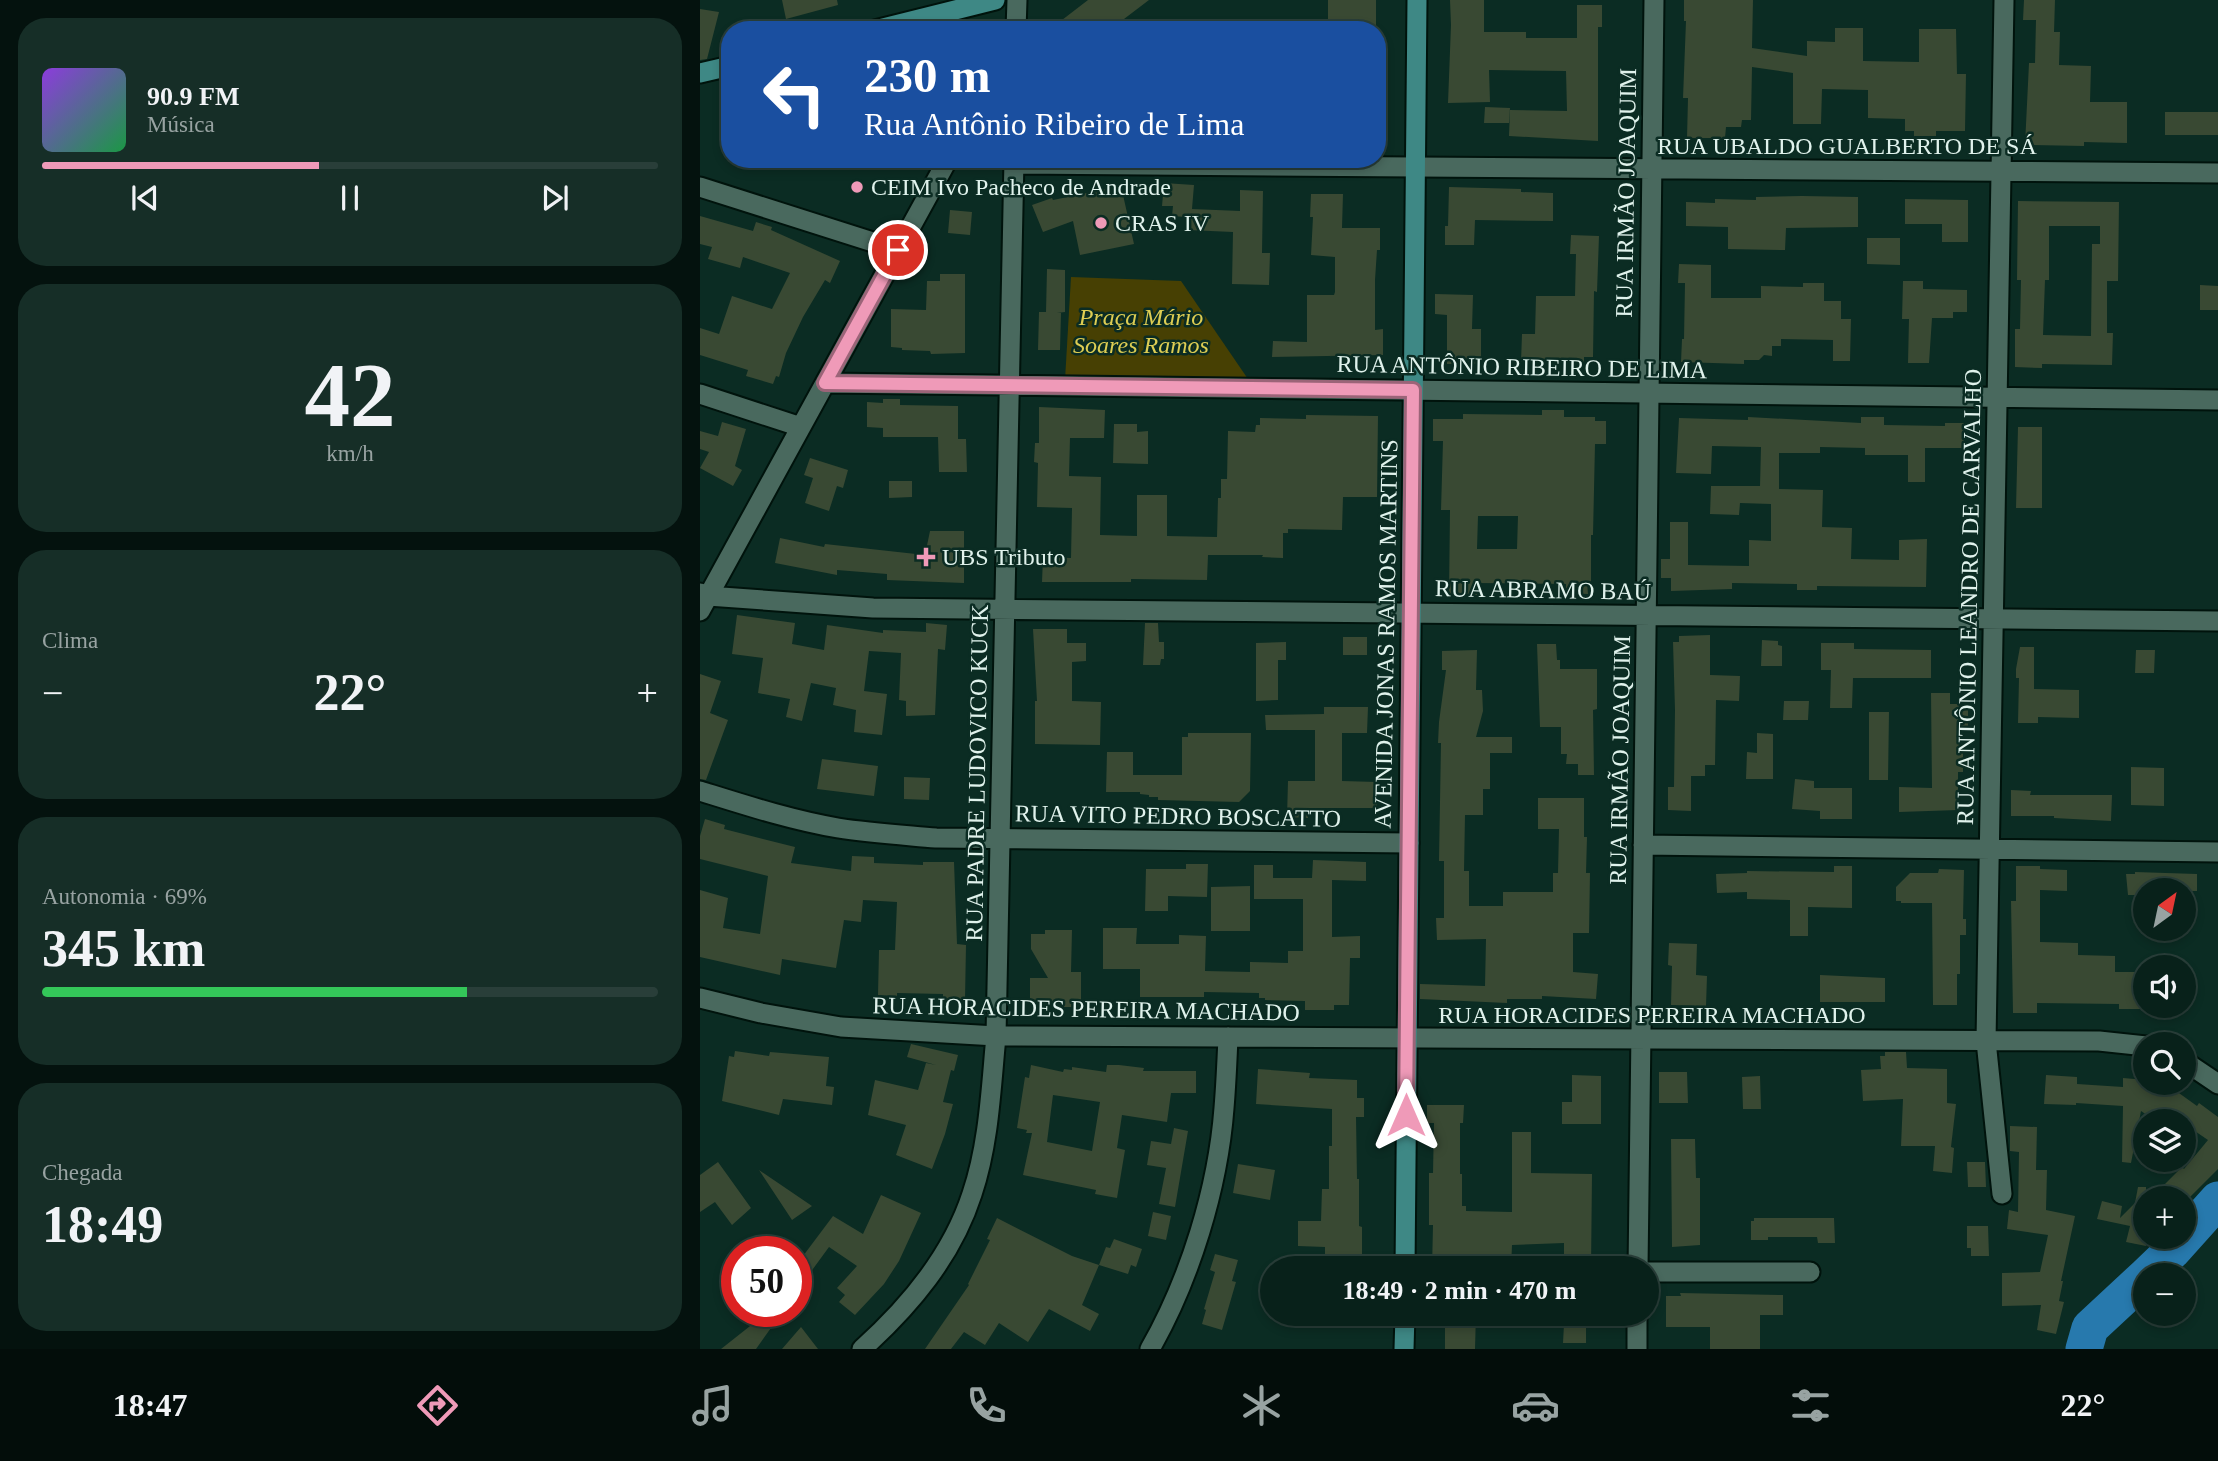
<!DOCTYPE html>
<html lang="pt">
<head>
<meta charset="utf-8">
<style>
  :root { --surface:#08211a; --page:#162e27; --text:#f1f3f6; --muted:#98a3a2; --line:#293e39; --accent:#ef9ab8 }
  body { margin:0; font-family:Georgia,serif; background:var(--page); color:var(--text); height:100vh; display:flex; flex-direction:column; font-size:26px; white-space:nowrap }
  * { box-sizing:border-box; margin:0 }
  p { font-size:23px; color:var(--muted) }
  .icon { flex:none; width:38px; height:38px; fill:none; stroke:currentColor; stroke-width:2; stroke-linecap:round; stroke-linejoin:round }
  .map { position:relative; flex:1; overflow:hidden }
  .side { display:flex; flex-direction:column; gap:18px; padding:18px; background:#04120e; width:700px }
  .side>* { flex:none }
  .top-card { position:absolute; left:21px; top:21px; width:665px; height:147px; border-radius:28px; box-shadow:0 4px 10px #0003,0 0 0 2px var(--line); background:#1a4fa0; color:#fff; overflow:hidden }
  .needle { width:46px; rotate:33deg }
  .buttons { position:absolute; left:1433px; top:878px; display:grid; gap:14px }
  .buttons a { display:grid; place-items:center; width:63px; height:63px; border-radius:50%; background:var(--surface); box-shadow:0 4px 10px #0003,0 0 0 2px var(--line); font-size:35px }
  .speed { position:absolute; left:21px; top:1236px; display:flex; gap:14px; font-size:35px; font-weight:700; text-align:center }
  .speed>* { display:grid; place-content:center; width:91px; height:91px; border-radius:50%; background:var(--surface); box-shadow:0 4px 10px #0003,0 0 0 2px var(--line); line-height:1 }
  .speed .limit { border:10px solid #d22; background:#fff; color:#111 }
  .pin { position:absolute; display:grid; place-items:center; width:60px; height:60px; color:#fff; margin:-30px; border:4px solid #fff; border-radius:50%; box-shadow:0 2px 7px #0007 }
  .me { position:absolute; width:77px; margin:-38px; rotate:0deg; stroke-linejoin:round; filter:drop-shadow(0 0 5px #0008) }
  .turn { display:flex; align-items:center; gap:24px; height:147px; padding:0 28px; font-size:32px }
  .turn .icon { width:91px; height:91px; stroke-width:2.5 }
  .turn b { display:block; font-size:49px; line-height:60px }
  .big { font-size:52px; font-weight:700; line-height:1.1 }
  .side .tile { flex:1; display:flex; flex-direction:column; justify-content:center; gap:10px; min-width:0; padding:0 24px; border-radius:28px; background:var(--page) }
  .side .dial { align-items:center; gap:0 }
  .dial b { font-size:91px; line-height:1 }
  .song { display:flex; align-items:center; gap:21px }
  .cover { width:84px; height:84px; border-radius:10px; background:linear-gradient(135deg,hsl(270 70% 55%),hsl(140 70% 35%)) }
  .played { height:7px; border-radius:4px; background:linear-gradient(90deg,var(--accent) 45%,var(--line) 45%) }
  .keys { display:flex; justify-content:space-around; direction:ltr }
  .heat { display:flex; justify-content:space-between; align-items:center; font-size:38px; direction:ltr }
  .charge { height:10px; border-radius:5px; background:linear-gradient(90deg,#34c759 69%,var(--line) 0) }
  .trip { position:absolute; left:560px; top:1256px; width:399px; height:70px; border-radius:35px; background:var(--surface); box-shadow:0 4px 10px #0003,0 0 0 2px var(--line); font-weight:700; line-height:70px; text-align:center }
  .tab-bar { display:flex; height:112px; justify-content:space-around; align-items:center; background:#030d0a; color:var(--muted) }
  .tab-bar .icon { width:49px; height:49px }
  .tab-bar .on { color:var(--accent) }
  .tab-bar b { font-size:32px; color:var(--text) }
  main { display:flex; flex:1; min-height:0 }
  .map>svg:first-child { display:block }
  .green { fill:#474003 }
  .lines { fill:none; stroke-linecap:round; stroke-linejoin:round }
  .river { stroke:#2779ad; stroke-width:37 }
  .building { fill:#394933; fill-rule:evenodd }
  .minor-casing { stroke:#00130c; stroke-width:23 }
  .secondary-casing { stroke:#00130c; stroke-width:23 }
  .minor { stroke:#49695e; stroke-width:19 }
  .secondary { stroke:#3e8885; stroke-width:19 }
  .route-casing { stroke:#9b6478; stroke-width:18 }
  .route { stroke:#ef9ab8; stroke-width:12 }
  .poi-dot { fill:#ef9ab8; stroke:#0b2c23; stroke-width:2.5 }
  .labels { text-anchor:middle; stroke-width:5; stroke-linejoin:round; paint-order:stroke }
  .street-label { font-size:24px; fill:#e0f2ec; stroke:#0b2c23 }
  .poi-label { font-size:24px; fill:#e0f2ec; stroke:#0b2c23; text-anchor:start }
  .park-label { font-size:24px; font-style:italic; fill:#ddcd53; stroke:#0b2c23 }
</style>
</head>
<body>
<main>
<section class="side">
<div class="tile">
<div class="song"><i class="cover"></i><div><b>90.9 FM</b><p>Música</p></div></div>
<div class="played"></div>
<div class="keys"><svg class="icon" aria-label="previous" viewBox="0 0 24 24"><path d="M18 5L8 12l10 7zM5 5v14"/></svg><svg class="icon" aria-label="pause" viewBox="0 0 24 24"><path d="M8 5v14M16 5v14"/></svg><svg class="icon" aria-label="next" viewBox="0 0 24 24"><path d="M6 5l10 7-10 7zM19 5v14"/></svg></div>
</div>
<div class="tile dial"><b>42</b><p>km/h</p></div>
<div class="tile"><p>Clima</p>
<div class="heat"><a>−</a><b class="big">22°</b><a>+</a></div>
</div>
<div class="tile"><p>Autonomia · 69%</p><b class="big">345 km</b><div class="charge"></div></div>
<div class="tile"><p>Chegada</p><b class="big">18:49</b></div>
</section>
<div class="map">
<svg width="1518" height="1349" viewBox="0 0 1518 1349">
  <rect width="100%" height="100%" fill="#0b2c23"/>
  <!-- green -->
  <path class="green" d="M371 277 481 281 550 382 365 380Z"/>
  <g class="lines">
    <!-- river -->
    <path class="river" d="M1446 1276 1472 1251 1518 1200
      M1384 1349 1390 1328 1446 1276"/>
  </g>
  <!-- building -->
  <path class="building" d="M82 0H137L138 5 86 19Z
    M388 0H449L424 19 427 22 417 30H349Z
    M628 0H676V30H628Z
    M750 0H784V32H826V38H877V5H902V27H898V141L809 136 810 110 867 111 866 71 789 70 790 102 748 103 751 25Z
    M984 0H1053L1052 48 1107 56V41L1135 42V28H1163V61L1219 62V29H1256L1257 74H1266L1265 131H1236V136H1214V131H1205V119L1168 118V90L1122 89 1121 124H1093V73L1052 67 1051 120H1042L1041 127H1026L1025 138H987L988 98H983L986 21H984Z
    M1324 0H1355L1354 32H1360L1359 65 1391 66 1390 102H1427V143L1384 142V146L1325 145 1329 63H1335L1336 20H1323Z
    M0 9 19 12 7 59 0 60Z
    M785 107 810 108 809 123H784Z
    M1465 112H1518V135H1465Z
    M464 183 494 185 492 209 540 211V190L563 191 562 253H570L569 285 532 284 533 232 488 230 487 217 472 216 473 206H462Z
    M421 186 434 244 380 255 373 221 343 232 332 205 352 198 353 200Z
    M749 187 821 189V192L853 193V221L775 220 774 245H745V226H748Z
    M611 194H643L642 228H680V250H677L675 280V330L683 329V355L572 357 573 341 607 342V295H634L635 292V257L611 255 613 217H610Z
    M1102 196 1158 197V227L1086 228 1085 250 1028 249V227L986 226V202L1015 203V199L1056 200V197Z
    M1205 199 1268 200V242H1242V224H1205Z
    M1318 201 1419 202 1418 281H1407V333H1413L1412 365 1342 364V368L1315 367V329H1320L1321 280H1317ZM1349 226H1400V244H1392L1391 336 1343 335 1345 280H1349Z
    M250 210 272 212 270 235 248 233Z
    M0 216 53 231 56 222 72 227 71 230 140 261 130 283 125 280 103 317 86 353 79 377 76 376 73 384 46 376 48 370 0 355V328L19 334 32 296 72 309 90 273 43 257 40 268 8 259 12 247 0 244Z
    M871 235 899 236 897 292 894 291 893 357H884V362H821L822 334H835L836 296H875L876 254H870Z
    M1167 238H1200V265L1167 264Z
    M979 264 1011 265V298H1061V286L1103 287V283H1124V301H1141V319H1151L1150 361H1133V340L1081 339V346H1072V356L1064 355 1059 360H1044V364L981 362 982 339H984L985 283H978Z
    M347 269 365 270V312L357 313H361L360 350H338L339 312H346Z
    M240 274H265V353L231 354 230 351 202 350V348L191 347V309L226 310 227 281H240Z
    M1203 281H1223V289L1267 290V312H1253V318H1232L1229 363H1208L1209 319H1202Z
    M1500 285 1518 286V310H1500Z
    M735 294 773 295 772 329H781V364H747V315L735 314Z
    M183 399H200V405L258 406V439H266L267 472H239L238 437H183V428L167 427V402L183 403Z
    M339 407 405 410 404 438H370L369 476 401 477 400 535 437 536V495H467V536L517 537 518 498H521V479H527L528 431 555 432 556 425H560V418L606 419V415L678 416 677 497H643L642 530 588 529V533H583V558L562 557 563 555H508L507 580 431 579V582H342L343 557 371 558 372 508 337 507 338 463 334 462 335 443H339Z
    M842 410H864V417H895V421H906V444H895L893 535H891V582H887L888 594 866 593V584L777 583V595L749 594 750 510H741L743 441H733V419H763V414L842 415ZM778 516H818L817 549H777Z
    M1048 417 1161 423V417H1184V425L1245 426V423H1264V448H1225V482H1208V455H1165V448L1120 447V453H1079V489L1123 490 1122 527 1152 528 1151 559 1199 560V540L1227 539 1226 587 1117 586V590H1097V584L1032 583V589L971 591V578H961V559H970V522H988V565L1049 566V540L1071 541V504L1040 503 1039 515 1010 514 1011 486H1060L1061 447 1012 446 1011 474 976 473 979 418 1048 420Z
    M22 422 46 429 35 466 42 470 33 486 0 468 9 452 0 449V431L18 436Z
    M414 424H437V432L448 431V464L413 463Z
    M1318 427H1342V508H1316Z
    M110 458 148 470 143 488 137 486 129 511 105 503 113 478 104 475Z
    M189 481H212V497L189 498Z
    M230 531H264V583L187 580V574L137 570V575L75 563 80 538 124 547 125 544 225 555Z
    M37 615 95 623 92 644 124 650 127 625 183 633V630L226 632V623L247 625 245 650 238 649 235 715 206 716V701L199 700 201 653 169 651 164 691 187 694 182 735 154 732 156 710 133 705 136 688 111 683 102 721 86 717 90 699 58 693 63 658 32 654Z
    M445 623H458L459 642H464V659H461L460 665H443Z
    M333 629H367V643H386V661L372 662V701L401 702 400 745 335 744V701H337Z
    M1010 635V675L1040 676 1039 701 1016 700 1015 765H1005V776H991V811L968 810V787H974L975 710 973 642H979V636Z
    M643 637H667V655H643Z
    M1062 640 1078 641V645L1082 646V666H1061Z
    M586 642V660H578V700L556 701V643Z
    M1121 643H1154V649L1231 650V678H1153L1152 708H1130L1131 670H1121Z
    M837 644H856L857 660H860V669H897V709L893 710 894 775H878V764H866L867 754H861V727H840Z
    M1320 647H1334V689L1379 690V718L1338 717V723H1318L1319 678H1316V669Z
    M777 650 776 690H782L783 711 776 737H812V753H790V789H783V815H765L764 871H769V906H803V892H853V873H858L859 829H838V798H884V837H887L886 873H890L889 933H873V972L898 974 896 999 842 996V999H807V1003L720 999V984L785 986 786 939 737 940 736 918H744V861H739L741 743H738L739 722 746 670H742V651Z
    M1436 650H1455L1454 673H1435Z
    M0 674 21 681 10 713 28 720 6 780 0 779Z
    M1231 693H1250V704H1268V732H1263V772H1258V810L1199 812V787L1232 788Z
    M1084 701H1109L1108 720H1083Z
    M624 707H668L667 733H642V781L677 782V808H608V818L587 817 588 781H615V730H566L565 715 624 714Z
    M1169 712H1189L1188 780H1169Z
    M488 733H551L550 791 539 802 458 800V797H449V795L440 794V792H406L407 752H433V775H482V737H488Z
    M1057 733 1073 734V779H1046L1047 752 1057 753Z
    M122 759 178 766 174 796 117 789Z
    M1431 767 1464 768V806L1431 805Z
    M204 777 230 778 229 800 204 799Z
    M1095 779 1114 781V788H1152V819H1120V811L1092 809Z
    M1311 790 1331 791 1330 795H1412L1411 821 1354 818V816H1311Z
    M5 819 25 825 24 829 95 847 91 863 151 871 152 856 174 857V863L223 865V862H254L257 944 266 945 265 1000 243 999V994L197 993V996L178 995 179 950H195L197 902 163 900 161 922 144 920 136 968 82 959 80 975 0 957V890L28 898 23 928 60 934 68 876 0 859V836Z
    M613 860 666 862V881L632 880V937L660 936V958H650L649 1005H634V1010H605V1001L565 1000V998H559V993L504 992V997H440V969H403V928H437L436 944H479V935L506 936 505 971 550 972V962L588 963V951H603V899H554V865H573V878H612Z
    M486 864H508L507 897 468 896V911H445L446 869H486Z
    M1134 866H1152V908L1108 907V936H1090V900L1047 899V892L1017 893 1016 874 1047 873V871L1134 872Z
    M1316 866H1340V869L1367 870V891L1340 890V942L1378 943V955L1415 956V972H1446V1009H1419V1004L1337 1003V1013H1313L1311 901H1316Z
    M1239 869 1264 870 1263 919H1266V935H1260V974H1257V1005H1233L1232 903H1201V901H1196V887L1210 873H1238Z
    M1435 872 1497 874V891H1446V895H1428L1426 874H1435Z
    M550 886V931H511V887Z
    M345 930H372L371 972H381V1007H364V1002H330V978H348L331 949V934H345Z
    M969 943 997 944 996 975 1007 976 1006 1006 971 1005 972 966 968 965Z
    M1120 975 1185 978V1002H1120Z
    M211 1044 258 1055 254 1071 251 1070 243 1102 253 1104 245 1134 232 1169 196 1155 206 1125 168 1115 175 1080 218 1090 226 1063 236 1065 207 1057Z
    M35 1051 69 1056 70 1052 129 1057 126 1086 134 1087 132 1105 83 1099 79 1115 22 1101 29 1056 34 1057Z
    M1185 1052H1206L1207 1068 1247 1069V1103L1256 1104 1251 1147 1254 1148 1252 1173 1233 1171 1235 1146H1201L1203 1099 1163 1101 1161 1070 1181 1069 1180 1056H1185Z
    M331 1065 363 1072 364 1069 372 1070V1067L406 1072 407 1065H419L444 1068 443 1071H496V1093H471L467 1122 422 1115 417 1148 425 1150 417 1198 395 1194 396 1190 323 1175 332 1133H326L327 1130 317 1128 325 1077 329 1078ZM353 1095 400 1102 392 1151 347 1142Z
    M558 1069 610 1073 609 1078 657 1080V1098H664V1117H656L657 1179H659V1226L662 1227V1269H625V1247L598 1246V1221H621L622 1189H629V1146H632V1109L556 1104Z
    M959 1072H987L988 1103H959Z
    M872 1075 901 1076V1124H862V1102H872Z
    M1346 1075 1377 1077V1084L1423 1087V1078L1446 1080V1083H1465L1497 1106 1499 1103 1518 1117V1169L1488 1199H1450L1482 1167 1484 1169 1508 1140 1477 1119 1475 1121 1467 1116 1464 1121 1459 1117 1456 1121 1441 1111 1431 1163 1422 1162 1423 1106 1376 1103V1105L1344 1104Z
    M1060 1076 1061 1109H1043L1042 1077Z
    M727 1105H764L763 1123H760V1174H762V1206H766V1211L812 1212V1132H831V1173L892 1174 891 1269H864V1243L812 1245 811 1269H732L733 1225H729V1173H733L734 1123H727Z
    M1310 1126 1337 1127 1336 1170H1347L1346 1210 1375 1216 1361 1281H1363L1359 1301 1364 1302 1356 1334 1337 1330 1341 1305 1302 1306V1273L1340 1272 1348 1235 1307 1229 1309 1210 1318 1212 1319 1152 1310 1151Z
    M474 1128 488 1131 475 1207 459 1204 466 1168 447 1165 451 1141 471 1144Z
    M971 1139H995L996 1178H1000V1245L972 1247Z
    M18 1162 51 1208 32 1225 15 1202 0 1212V1175Z
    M1267 1162H1285L1286 1187H1268Z
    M538 1164 575 1170 570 1200 533 1193Z
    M59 1170 112 1206 92 1220Z
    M1438 1187H1446V1246L1426 1242 1430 1226 1397 1219 1402 1201 1422 1206 1420 1218 1435 1203Z
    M181 1195 221 1213 199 1261 184 1284 155 1315 139 1302 145 1295 137 1288 157 1266 129 1247 110 1273 97 1264 133 1216 163 1234Z
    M453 1212 471 1216 466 1240 448 1236Z
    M297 1218 372 1256 399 1265 382 1305 399 1314 390 1331 349 1309 328 1342 299 1323 285 1345 264 1332 251 1349H225L269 1285 268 1284 290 1240 287 1239Z
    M1054 1218H1134L1135 1243H1118L1117 1237H1068V1240H1051V1221H1054Z
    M1267 1226H1288L1289 1256H1271V1248H1267Z
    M414 1239 442 1249 436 1267 431 1265 428 1274 399 1265 406 1247 410 1248Z
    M515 1254 538 1260 532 1281 536 1282 522 1330 502 1324 506 1310 504 1309 515 1272 510 1270Z
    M980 1293 1083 1295V1315H1060V1349H1010V1327H966V1296H981Z
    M69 1311H83L56 1349H21Z
    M745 1314H776L775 1349H745Z
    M864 1324H886V1343H863Z
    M101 1327 118 1349H82Z"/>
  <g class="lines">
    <defs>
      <path id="minor" d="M316 30 317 0
        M314 164 1518 173
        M0 187 198 250
        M125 383 1518 400
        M0 394 101 427
        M0 593 8 596 173 608 1518 621
        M0 611 248 159
        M0 791C45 805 91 820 138 828 170 833 203 835 236 838L709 843
        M943 845 1518 852
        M0 998 61 1013 141 1027 296 1036 1399 1041 1446 1046
        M1484 1061 1518 1084
        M1302 1194 1286 1041 1304 0
        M938 1269 954 0
        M947 1272H1110
        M162 1349C210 1306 252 1256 272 1194 289 1144 291 1088 296 1036L314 159
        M450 1349C490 1279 518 1188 524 1108 526 1084 527 1061 528 1037
        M937 1349V1314"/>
      <path id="secondary" d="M175 30 295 0
        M0 73 30 66
        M705 1269 717 0
        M704 1349 705 1314"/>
    </defs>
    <!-- minor casing -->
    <use href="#minor" class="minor-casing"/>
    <!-- secondary casing -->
    <use href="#secondary" class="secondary-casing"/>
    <!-- minor -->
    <use href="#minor" class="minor"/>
    <!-- secondary -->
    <use href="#secondary" class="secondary"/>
  </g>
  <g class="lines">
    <defs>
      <path id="route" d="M198 250 125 383 713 390 706 1115"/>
    </defs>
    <!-- route casing -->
    <use href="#route" class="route-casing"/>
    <!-- route -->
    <use href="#route" class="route"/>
  </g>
  <!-- markers -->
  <g class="poi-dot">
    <circle cx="157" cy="187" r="7"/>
    <circle cx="401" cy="223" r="7"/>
    <path d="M222.5 546.5h7v7h7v7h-7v7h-7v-7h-7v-7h7z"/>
  </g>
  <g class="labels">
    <!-- street labels -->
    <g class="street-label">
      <text x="1147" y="154">RUA UBALDO GUALBERTO DE SÁ</text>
      <text transform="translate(926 193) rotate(-89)" y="8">RUA IRMÃO JOAQUIM</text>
      <text transform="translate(822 367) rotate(1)" y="8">RUA ANTÔNIO RIBEIRO DE LIMA</text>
      <text transform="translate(843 590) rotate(1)" y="8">RUA ABRAMO BAÚ</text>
      <text transform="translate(1269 597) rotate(-89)" y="8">RUA ANTÔNIO LEANDRO DE CARVALHO</text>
      <text transform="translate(686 634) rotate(-89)" y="8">AVENIDA JONAS RAMOS MARTINS</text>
      <text transform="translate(920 760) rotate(-89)" y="8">RUA IRMÃO JOAQUIM</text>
      <text transform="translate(277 773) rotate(-89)" y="8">RUA PADRE LUDOVICO KUCK</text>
      <text transform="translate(478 816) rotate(1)" y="8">RUA VITO PEDRO BOSCATTO</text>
      <text transform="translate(386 1009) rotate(1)" y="8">RUA HORACIDES PEREIRA MACHADO</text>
      <text x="952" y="1023">RUA HORACIDES PEREIRA MACHADO</text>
    </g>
    <!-- poi labels -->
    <g class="poi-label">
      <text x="171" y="195">CEIM Ivo Pacheco de Andrade</text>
      <text x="415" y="231">CRAS IV</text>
      <text x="242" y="565">UBS Tributo</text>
    </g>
    <!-- park labels -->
    <g class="park-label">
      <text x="441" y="325">Praça Mário<tspan x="441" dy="28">Soares Ramos</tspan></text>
    </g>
  </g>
</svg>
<div class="buttons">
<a><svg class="needle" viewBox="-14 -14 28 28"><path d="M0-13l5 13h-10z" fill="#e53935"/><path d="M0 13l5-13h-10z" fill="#98a3a2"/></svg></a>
<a><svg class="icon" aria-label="sound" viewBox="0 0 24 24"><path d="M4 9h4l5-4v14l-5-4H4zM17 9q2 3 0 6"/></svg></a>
<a><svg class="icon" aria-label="search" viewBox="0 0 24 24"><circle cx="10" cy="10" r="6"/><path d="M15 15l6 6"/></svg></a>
<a><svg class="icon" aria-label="layers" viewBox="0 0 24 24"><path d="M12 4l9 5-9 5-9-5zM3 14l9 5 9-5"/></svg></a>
<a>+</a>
<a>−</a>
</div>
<div class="speed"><div class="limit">50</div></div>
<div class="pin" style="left:198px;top:250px;background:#d93025"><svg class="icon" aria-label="arrive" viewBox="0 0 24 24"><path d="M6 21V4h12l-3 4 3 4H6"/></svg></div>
<svg class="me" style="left:706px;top:1115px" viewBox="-20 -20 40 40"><path d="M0-17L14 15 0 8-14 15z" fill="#ef9ab8" stroke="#fff" stroke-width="4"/></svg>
<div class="trip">18:49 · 2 min · 470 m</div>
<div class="top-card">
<div class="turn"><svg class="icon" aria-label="left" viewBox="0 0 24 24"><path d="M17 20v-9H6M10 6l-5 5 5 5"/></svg><div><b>230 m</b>Rua Antônio Ribeiro de Lima</div></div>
</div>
</div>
</main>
<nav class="tab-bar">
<b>18:47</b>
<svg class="icon on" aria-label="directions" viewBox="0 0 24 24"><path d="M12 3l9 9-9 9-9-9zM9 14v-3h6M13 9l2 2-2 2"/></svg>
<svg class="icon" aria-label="music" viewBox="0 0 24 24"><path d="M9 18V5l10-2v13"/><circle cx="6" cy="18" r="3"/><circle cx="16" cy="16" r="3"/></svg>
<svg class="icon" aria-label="phone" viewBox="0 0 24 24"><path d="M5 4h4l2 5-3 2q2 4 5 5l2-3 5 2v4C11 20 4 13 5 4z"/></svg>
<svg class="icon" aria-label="climate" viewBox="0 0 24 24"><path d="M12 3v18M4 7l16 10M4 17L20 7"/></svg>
<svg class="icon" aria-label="car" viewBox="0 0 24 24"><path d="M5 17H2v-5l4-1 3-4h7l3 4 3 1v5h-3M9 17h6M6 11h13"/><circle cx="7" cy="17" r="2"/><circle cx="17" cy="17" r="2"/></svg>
<svg class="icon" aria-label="filters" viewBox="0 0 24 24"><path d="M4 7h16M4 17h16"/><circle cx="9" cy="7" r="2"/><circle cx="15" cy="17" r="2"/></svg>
<b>22°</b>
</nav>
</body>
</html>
